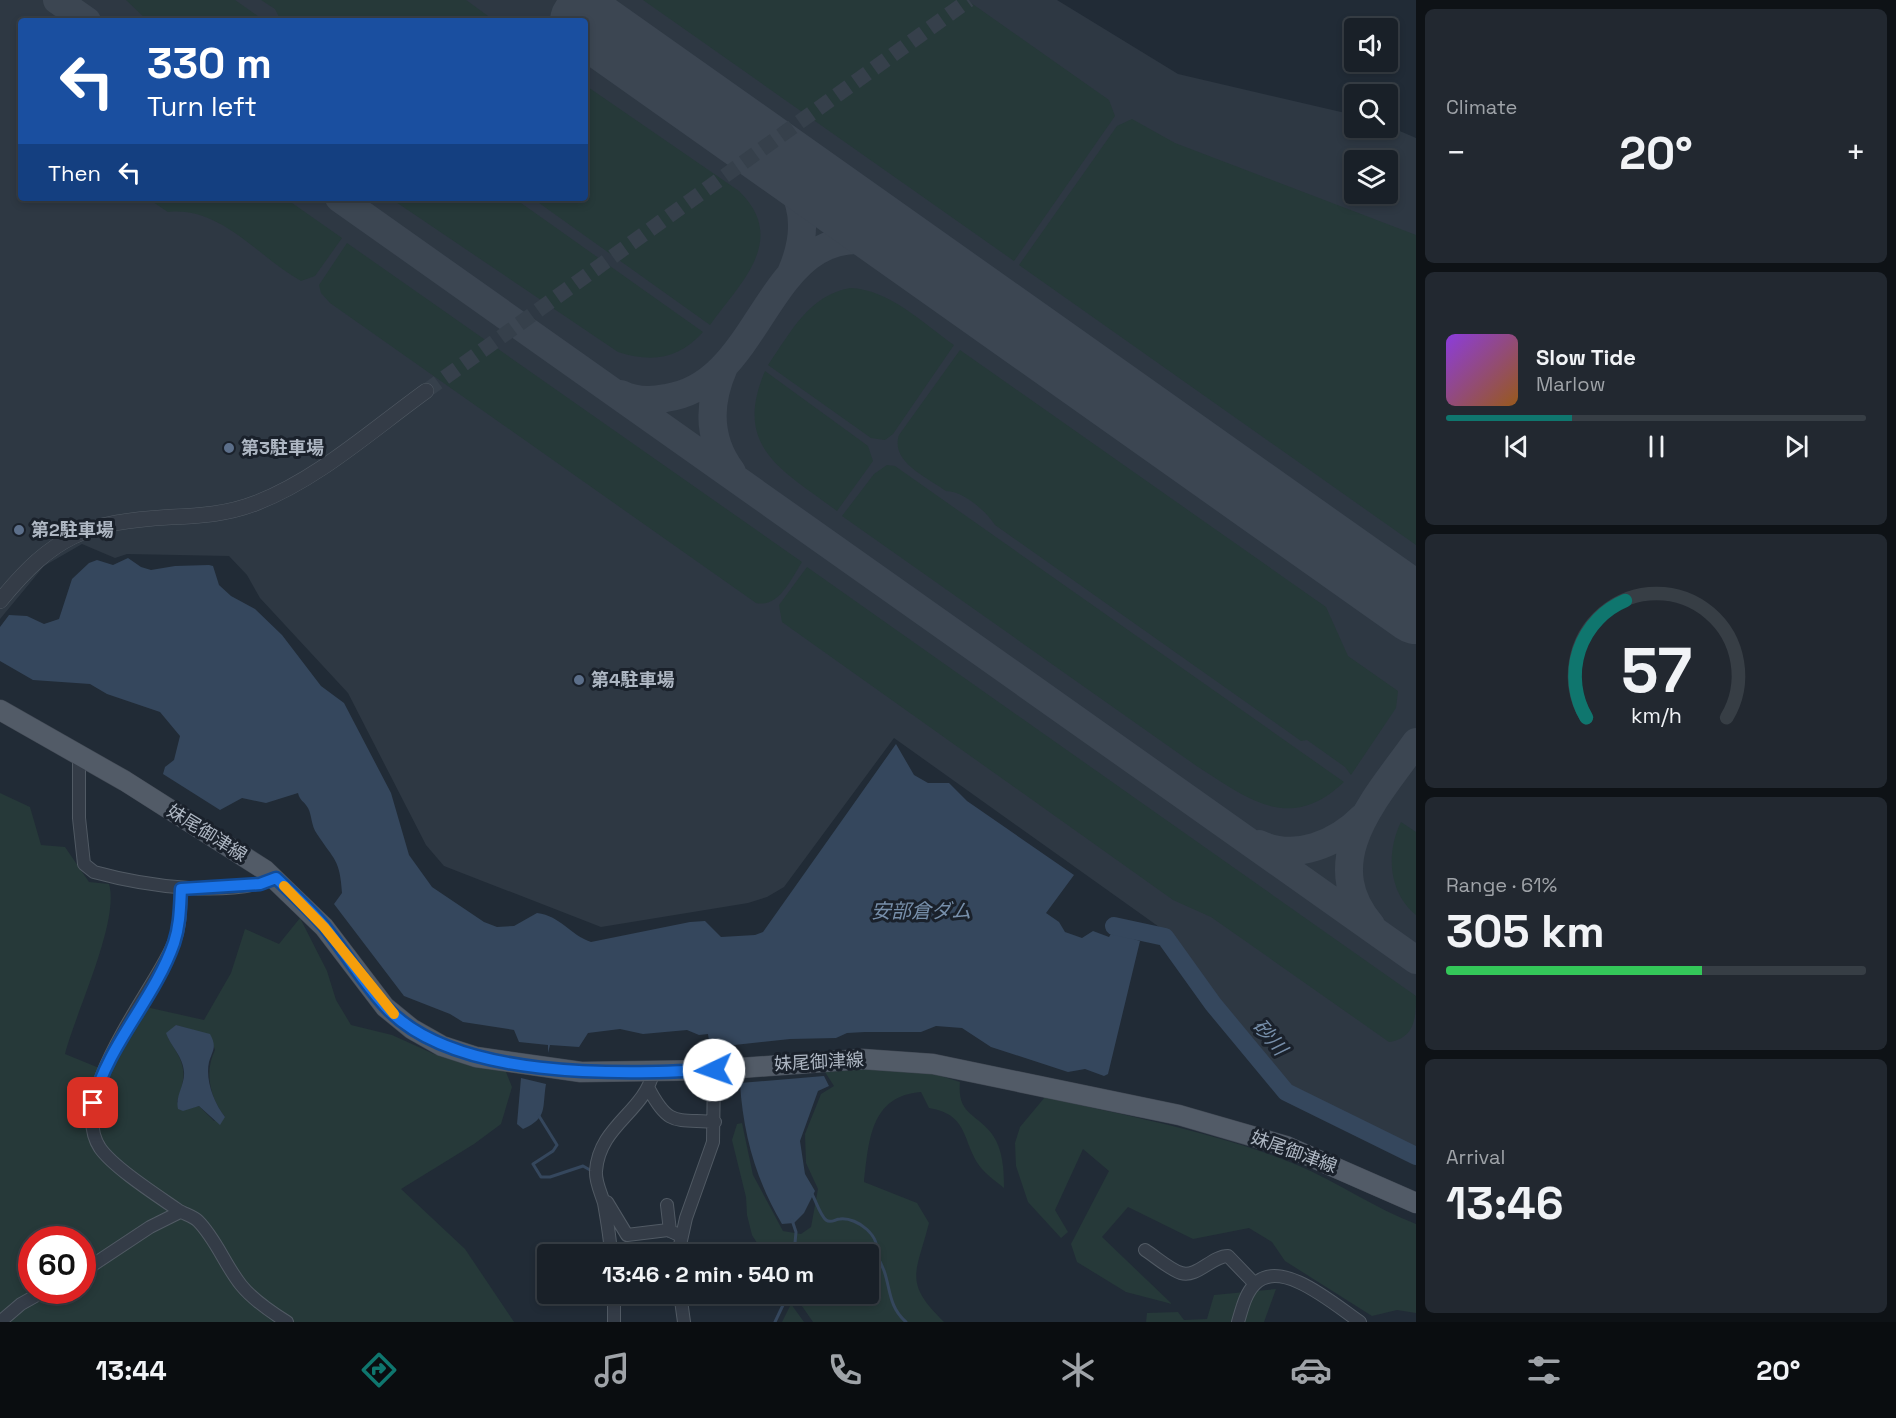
<!DOCTYPE html>
<html lang="en">
<head>
<meta charset="utf-8">
<style>
  :root { --surface:#192028; --page:#222830; --text:#f1f3f6; --muted:#9fa3a8; --line:#373e45; --accent:#0f766e }
  body { margin:0; font-family:"Space Grotesk","Noto Sans JP",sans-serif; background:var(--page); color:var(--text); height:100vh; display:flex; flex-direction:column; font-size:22px; white-space:nowrap }
  * { box-sizing:border-box; margin:0 }
  p { font-size:20px; color:var(--muted) }
  .icon { flex:none; width:33px; height:33px; fill:none; stroke:currentColor; stroke-width:2; stroke-linecap:round; stroke-linejoin:round }
  .map { position:relative; flex:1; overflow:hidden }
  .panel { display:flex; flex-direction:column; gap:9px; padding:9px; background:#0e1216; width:480px }
  .panel>* { flex:none }
  .banner { position:absolute; left:18px; top:18px; width:570px; height:183px; border-radius:6px; box-shadow:0 3px 9px #0003,0 0 0 2px var(--line); background:#1a4fa0; color:#fff; overflow:hidden }
  .fabs { position:absolute; left:1344px; top:18px; display:grid; gap:12px }
  .fabs a { display:grid; place-items:center; width:54px; height:54px; border-radius:6px; background:var(--surface); box-shadow:0 3px 9px #0003,0 0 0 2px var(--line); font-size:30px }
  .speed { position:absolute; left:18px; top:1226px; display:flex; gap:12px; font-size:30px; font-weight:700; text-align:center }
  .speed>* { display:grid; place-content:center; width:78px; height:78px; border-radius:50%; background:var(--surface); box-shadow:0 3px 9px #0003,0 0 0 2px var(--line); line-height:1 }
  .speed .limit { border:9px solid #d22; background:#fff; color:#111 }
  .pin { position:absolute; display:grid; place-items:center; width:51px; height:51px; color:#fff; margin:-26px; border-radius:12px; box-shadow:0 3px 9px #0006 }
  .me { position:absolute; width:66px; margin:-33px; rotate:267deg; stroke-linejoin:round; filter:drop-shadow(0 0 4px #0008) }
  .turn { display:flex; align-items:center; gap:21px; height:126px; padding:0 30px; font-size:27px }
  .turn .icon { width:78px; height:78px; stroke-width:2.5 }
  .turn b { display:block; font-size:42px; line-height:51px }
  .then { display:flex; align-items:center; height:57px; padding:0 30px; background:#0003; gap:12px; font-size:22px }
  .big { font-size:45px; font-weight:800; line-height:1.1 }
  .panel .tile { flex:1; display:flex; flex-direction:column; justify-content:center; gap:9px; min-width:0; padding:0 21px; border-radius:9px; background:var(--page) }
  .panel .dial { align-items:center; gap:0 }
  .dial svg { height:156px; overflow:visible; fill:none; stroke:var(--line); stroke-width:7; stroke-linecap:round; text-anchor:middle }
  .dial text { fill:var(--text); stroke:none }
  .song { display:flex; align-items:center; gap:18px }
  .cover { width:72px; height:72px; border-radius:9px; background:linear-gradient(135deg,hsl(270 70% 55%),hsl(30 70% 35%)) }
  .played { height:6px; border-radius:3px; background:linear-gradient(90deg,var(--accent) 30%,var(--line) 30%) }
  .keys { display:flex; justify-content:space-around; direction:ltr }
  .heat { display:flex; justify-content:space-between; align-items:center; font-size:33px; direction:ltr }
  .charge { height:9px; border-radius:4px; background:linear-gradient(90deg,#34c759 61%,var(--line) 0) }
  .trip { position:absolute; left:537px; top:1244px; width:342px; height:60px; border-radius:6px; background:var(--surface); box-shadow:0 3px 9px #0003,0 0 0 2px var(--line); font-weight:800; line-height:60px; text-align:center }
  .tabs { display:flex; height:96px; justify-content:space-around; align-items:center; background:#0a0d10; color:var(--muted) }
  .tabs .icon { width:42px; height:42px }
  .tabs .on { color:var(--accent) }
  .tabs b { font-size:27px; color:var(--text) }
  main { display:flex; flex:1; min-height:0 }
  .map>svg:first-child { display:block }
  .airport { fill:#2e3843; fill-rule:evenodd }
  .green { fill:#263939; fill-rule:evenodd }
  .water { fill:#35475d }
  .lines { fill:none; stroke-linecap:round; stroke-linejoin:round }
  .stream { stroke:#35475d; stroke-width:3 }
  .river { stroke:#35475d; stroke-width:18 }
  .taxiway { stroke:#3c4652; stroke-width:28 }
  .runway { stroke:#3c4652; stroke-width:70 }
  .tertiary-tunnel { stroke:#36404b; stroke-width:15; stroke-dasharray:15 8; stroke-linecap:butt }
  .minor-casing { stroke:#515a64; stroke-width:14 }
  .tertiary-casing { stroke:#515a64; stroke-width:16 }
  .primary-casing { stroke:#404853; stroke-width:21 }
  .minor { stroke:#343c47; stroke-width:12 }
  .tertiary { stroke:#343c47; stroke-width:15 }
  .primary { stroke:#525b67; stroke-width:20 }
  .route-casing { stroke:#114b97; stroke-width:15 }
  .route { stroke:#1a73e8; stroke-width:10 }
  .slow { stroke:#f59e0b; stroke-width:10 }
  .service-dot { fill:#5c6f8a; stroke:#1a212b; stroke-width:2 }
  .labels { text-anchor:middle; stroke-width:6; stroke-linejoin:round; paint-order:stroke }
  .poi-label { font-size:18px; font-weight:bold; fill:#aeb7c3; stroke:#1a212b; text-anchor:start }
  .street-label { font-size:18px; fill:#aeb7c3; stroke:#1a212b }
  .water-label { font-size:20px; font-style:italic; fill:#778faa; stroke:#1a212b }
</style>
</head>
<body>
<main>
<div class="map">
<svg width="1416" height="1322" viewBox="0 0 1416 1322">
  <rect width="100%" height="100%" fill="#212b36"/>
  <!-- airport -->
  <path class="airport" d="M0 0H1057L1178 74 1354 115V128L1388 126 1416 138V1148L1288 1088 1252 1046 1169 934 894 738 784 887 767 897 748 903 601 927 444 866 426 845 348 693 260 598 247 575 229 556 127 554 115 558 82 544 44 566 0 619ZM21 21H585V198H21ZM1354 160H1388V194H1354Z"/>
  <!-- green -->
  <path class="green" d="M126 0H235L265 21H148Z
    M261 0H466L495 21H281L275 9Z
    M643 0H967L1109 100 1115 116 1014 261Z
    M585 85 739 191C789 240 740 283 710 325L532 198H585Z
    M1132 119 1175 143 1416 235V545L1019 265 1117 126Z
    M147 198H285L342 238 315 276 301 281C258 257 221 206 168 212Z
    M390 198H514L703 332C679 359 652 363 618 352Z
    M347 243 802 562C791 579 779 608 756 603L330 303 321 293 319 285Z
    M850 288C889 289 924 324 954 345L893 434 885 440 871 438 768 365C791 332 808 296 850 288Z
    M960 350 1326 607 1348 656 1398 691 1396 708 1351 775 1345 767 1307 740 1301 741 995 525C986 511 963 491 946 491 927 477 890 462 899 435Z
    M765 371 868 446 873 461 837 511C783 470 732 448 765 371Z
    M887 465 895 466 1344 782C1290 833 1250 800 1198 767L842 516 874 474Z
    M807 567 1416 996C1416 1018 1415 1038 1389 1042L1211 917 1173 900 782 622 779 605Z
    M0 793 30 807 41 845 65 847 89 882 109 884C120 921 75 1014 65 1054L109 1072 146 1007 204 1020 231 973 245 929 279 944 300 918 327 971 336 1000 351 1025 392 1035 434 1054 506 1072 512 1087 501 1124 474 1144 401 1189 465 1249 514 1322H0ZM176 1025 210 1035 215 1050C204 1072 210 1098 225 1117L214 1121 199 1106 190 1108 177 1102C188 1071 185 1065 168 1038ZM32 1239H82V1290H32Z
    M1401 822 1416 832V915C1388 892 1386 852 1401 822Z
    M862 1066 922 1070 960 1082C957 1115 976 1113 992 1134 1003 1149 1004 1170 1004 1188 997 1182 988 1176 982 1169 961 1143 971 1115 929 1108L921 1092C870 1096 869 1141 864 1182L917 1203 929 1223C916 1274 903 1282 944 1322H813L793 1293H868V1254H764L752 1235 747 1215 746 1197 732 1140 737 1124 742 1123 753 1175 783 1231 801 1234 811 1227 818 1189 806 1163 805 1134 821 1094 834 1086 825 1072Z
    M1045 1097C1127 1116 1220 1133 1297 1165 1338 1182 1374 1208 1416 1224V1313L1397 1310 1372 1316 1285 1261 1272 1242 1249 1228 1193 1239 1128 1207 1102 1237 1172 1304 1126 1292 1077 1262 1071 1244 1109 1171 1083 1149 1055 1210 1068 1232 1061 1238 1028 1202 1016 1166 1015 1143 1020 1127Z
    M1276 1289 1264 1322H1146L1147 1313 1178 1312 1184 1320 1207 1319 1214 1295Z
    M791 1304 804 1322H782Z"/>
  <!-- water -->
  <path class="water" d="M128 558 141 567 151 570 175 566 209 565 213 566 219 585 231 596 255 609 282 635 321 686 344 703 391 793 409 855 432 887 484 922 497 927 514 926 537 913C561 916 570 935 591 942L690 922 705 921 721 937 755 935 763 932 896 744 914 775 928 783H949L967 801 1074 875 1046 913 1059 922 1065 932 1082 938 1093 931 1109 937 1112 932 1140 941 1108 1074 1104 1076 1085 1069 1068 1072 991 1047 962 1028 936 1026 921 1032H865L847 1033 836 1038 790 1039 716 1047H710L708 1034 699 1035 687 1030 643 1034 620 1029 588 1033 579 1047 550 1045 548 1053V1045L519 1042 514 1030 463 1022 450 1014 404 996 334 904 342 893C340 859 334 860 317 834 311 826 312 815 308 808 304 801 300 801 298 793L266 803 242 798 220 810 163 774 165 767 174 760 180 736 160 712 107 694 90 684 33 680 0 661V627L9 615 27 616 44 624 59 619 72 579 89 563 97 560 113 565Z
    M176 1025 210 1034C217 1047 213 1049 209 1062 205 1080 214 1103 225 1117L220 1125 199 1106 183 1111 178 1109C175 1096 185 1085 184 1072 183 1056 171 1047 166 1033Z
    M824 1076 829 1086 818 1091 800 1141 805 1174 815 1191 804 1213 794 1223 782 1224C756 1180 743 1134 740 1083Z
    M521 1078 546 1084C542 1108 548 1118 523 1129L517 1124Z"/>
  <g class="lines">
    <!-- stream -->
    <path class="stream" d="M539 1116 557 1145 553 1151 533 1164 541 1177H550L583 1166 590 1170
      M812 1194C816 1201 820 1215 826 1220 831 1224 835 1219 840 1219 858 1217 882 1237 876 1255 893 1279 884 1303 906 1322
      M792 1220 796 1232 794 1254
      M775 1322 784 1303 783 1293"/>
    <!-- river -->
    <path class="river" d="M1114 926 1165 937 1213 1004 1286 1092 1416 1156"/>
    <!-- taxiway -->
    <path class="taxiway" d="M57 0 87 21
      M761 146C800 184 814 221 791 273
      M339 198 1416 960
      M724 367C708 403 707 439 732 472
      M621 394C635 401 651 401 666 398 776 383 763 185 916 255
      M1408 603 1416 612
      M1259 844C1296 861 1336 844 1363 817
      M1371 925C1315 859 1379 795 1416 742"/>
    <!-- runway -->
    <path class="runway" d="M585 21 1416 609"/>
    <!-- tertiary-tunnel -->
    <path class="tertiary-tunnel" d="M426 391 969 0"/>
    <defs>
      <path id="minor" d="M79 754V818L84 864 94 872C145 886 227 898 276 878
        M181 889C180 908 181 928 172 947 151 994 66 1097 100 1148 114 1168 158 1196 178 1210 184 1214 193 1216 198 1221 216 1239 225 1265 241 1285 253 1300 271 1312 287 1322
        M649 1089C669 1127 676 1119 715 1122
        M607 1202 627 1235 668 1230 681 1236
        M667 1205 670 1231
        M1145 1250C1156 1257 1169 1269 1181 1273 1197 1278 1212 1256 1228 1256L1255 1284
        M611 1254C610 1237 607 1220 604 1203 601 1193 595 1181 596 1171 599 1126 644 1112 653 1073
        M678 1254 686 1218 713 1142 714 1070
        M82 1272 150 1227 180 1212
        M614 1293V1322
        M680 1293 684 1322
        M0 1322 21 1304 46 1290
        M1238 1322C1242 1309 1245 1294 1255 1284 1281 1257 1336 1306 1360 1322"/>
      <path id="tertiary" d="M0 601C54 535 86 522 171 517 200 516 228 514 256 503 318 479 372 430 426 391"/>
      <path id="primary" d="M0 710 125 781 265 870 324 927 385 1007 412 1029 442 1046 476 1057 581 1072 714 1070 862 1059 933 1064 1179 1115 1286 1146 1416 1203"/>
    </defs>
    <!-- minor casing -->
    <use href="#minor" class="minor-casing"/>
    <!-- tertiary casing -->
    <use href="#tertiary" class="tertiary-casing"/>
    <!-- primary casing -->
    <use href="#primary" class="primary-casing"/>
    <!-- minor -->
    <use href="#minor" class="minor"/>
    <!-- tertiary -->
    <use href="#tertiary" class="tertiary"/>
    <!-- primary -->
    <use href="#primary" class="primary"/>
  </g>
  <g class="lines">
    <defs>
      <path id="route" d="M93 1103C108 1044 154 1000 174 943 180 925 180 907 181 889L260 884 276 878C292 893 309 909 324 926 345 952 362 981 385 1006 453 1081 620 1074 714 1070"/>
    </defs>
    <!-- route casing -->
    <use href="#route" class="route-casing"/>
    <!-- route -->
    <use href="#route" class="route"/>
    <!-- slow -->
    <path class="slow" d="M284 886 324 927 394 1014"/>
  </g>
  <!-- markers -->
  <g class="service-dot">
    <circle cx="229" cy="448" r="6"/>
    <circle cx="19" cy="530" r="6"/>
    <circle cx="579" cy="680" r="6"/>
  </g>
  <g class="labels">
    <!-- poi labels -->
    <g class="poi-label">
      <text x="241" y="454">第3駐車場</text>
      <text x="31" y="536">第2駐車場</text>
      <text x="591" y="686">第4駐車場</text>
    </g>
    <!-- street labels -->
    <g class="street-label">
      <text transform="translate(207 833) rotate(32)" y="6">妹尾御津線</text>
      <text transform="translate(819 1062) rotate(-3)" y="6">妹尾御津線</text>
      <text transform="translate(1294 1152) rotate(20)" y="6">妹尾御津線</text>
    </g>
    <!-- water labels -->
    <g class="water-label">
      <text x="921" y="918">安部倉ダム</text>
      <text transform="translate(1270 1037) rotate(50)" y="7">砂川</text>
    </g>
  </g>
</svg>
<div class="fabs">
<a><svg class="icon" aria-label="sound" viewBox="0 0 24 24"><path d="M4 9h4l5-4v14l-5-4H4zM17 9q2 3 0 6"/></svg></a>
<a><svg class="icon" aria-label="search" viewBox="0 0 24 24"><circle cx="10" cy="10" r="6"/><path d="M15 15l6 6"/></svg></a>
<a><svg class="icon" aria-label="layers" viewBox="0 0 24 24"><path d="M12 4l9 5-9 5-9-5zM3 14l9 5 9-5"/></svg></a>
</div>
<div class="speed"><div class="limit">60</div></div>
<div class="pin" style="left:93px;top:1103px;background:#d93025"><svg class="icon" aria-label="arrive" viewBox="0 0 24 24"><path d="M6 21V4h12l-3 4 3 4H6"/></svg></div>
<svg class="me" style="left:714px;top:1070px" viewBox="-20 -20 40 40"><circle r="19" fill="#fff"/><path d="M0-13L10 11 0 6-10 11z" fill="#1a73e8"/></svg>
<div class="trip">13:46 · 2 min · 540 m</div>
<div class="banner">
<div class="turn"><svg class="icon" aria-label="left" viewBox="0 0 24 24"><path d="M17 20v-9H6M10 6l-5 5 5 5"/></svg><div><b>330 m</b>Turn left</div></div>
<div class="then">Then<svg class="icon" aria-label="left" viewBox="0 0 24 24"><path d="M17 20v-9H6M10 6l-5 5 5 5"/></svg></div>
</div>
</div>
<section class="panel">
<div class="tile"><p>Climate</p>
<div class="heat"><a>−</a><b class="big">20°</b><a>+</a></div>
</div>
<div class="tile">
<div class="song"><i class="cover"></i><div><b>Slow Tide</b><p>Marlow</p></div></div>
<div class="played"></div>
<div class="keys"><svg class="icon" aria-label="previous" viewBox="0 0 24 24"><path d="M18 5L8 12l10 7zM5 5v14"/></svg><svg class="icon" aria-label="pause" viewBox="0 0 24 24"><path d="M8 5v14M16 5v14"/></svg><svg class="icon" aria-label="next" viewBox="0 0 24 24"><path d="M6 5l10 7-10 7zM19 5v14"/></svg></div>
</div>
<div class="tile dial"><svg viewBox="0 0 100 80">
<path d="M14 69A42 42 0 1 1 86 69"/>
<path d="M14 69A42 42 0 0 1 34 9" stroke="#0f766e"/>
<text x="50" y="56" font-size="32" font-weight="700">57</text>
<text x="50" y="72" font-size="11">km/h</text>
</svg></div>
<div class="tile"><p>Range · 61%</p><b class="big">305 km</b><div class="charge"></div></div>
<div class="tile"><p>Arrival</p><b class="big">13:46</b></div>
</section>
</main>
<nav class="tabs">
<b>13:44</b>
<svg class="icon on" aria-label="directions" viewBox="0 0 24 24"><path d="M12 3l9 9-9 9-9-9zM9 14v-3h6M13 9l2 2-2 2"/></svg>
<svg class="icon" aria-label="music" viewBox="0 0 24 24"><path d="M9 18V5l10-2v13"/><circle cx="6" cy="18" r="3"/><circle cx="16" cy="16" r="3"/></svg>
<svg class="icon" aria-label="phone" viewBox="0 0 24 24"><path d="M5 4h4l2 5-3 2q2 4 5 5l2-3 5 2v4C11 20 4 13 5 4z"/></svg>
<svg class="icon" aria-label="climate" viewBox="0 0 24 24"><path d="M12 3v18M4 7l16 10M4 17L20 7"/></svg>
<svg class="icon" aria-label="car" viewBox="0 0 24 24"><path d="M5 17H2v-5l4-1 3-4h7l3 4 3 1v5h-3M9 17h6M6 11h13"/><circle cx="7" cy="17" r="2"/><circle cx="17" cy="17" r="2"/></svg>
<svg class="icon" aria-label="filters" viewBox="0 0 24 24"><path d="M4 7h16M4 17h16"/><circle cx="9" cy="7" r="2"/><circle cx="15" cy="17" r="2"/></svg>
<b>20°</b>
</nav>
</body>
</html>
